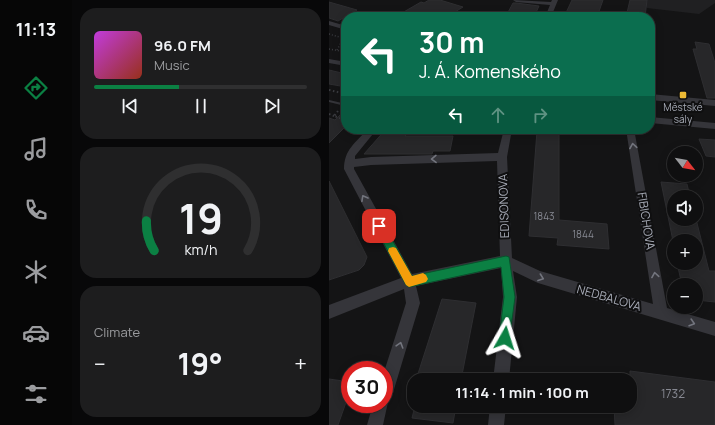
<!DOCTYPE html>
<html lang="en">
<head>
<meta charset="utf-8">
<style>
  :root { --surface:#0f0f10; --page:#1d1d1e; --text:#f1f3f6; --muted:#9b9c9f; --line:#2f2f30; --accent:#0b8043 }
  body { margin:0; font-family:Manrope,sans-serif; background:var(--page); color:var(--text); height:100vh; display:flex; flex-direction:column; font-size:15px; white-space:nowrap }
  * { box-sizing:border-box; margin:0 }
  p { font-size:13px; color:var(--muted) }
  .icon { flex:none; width:22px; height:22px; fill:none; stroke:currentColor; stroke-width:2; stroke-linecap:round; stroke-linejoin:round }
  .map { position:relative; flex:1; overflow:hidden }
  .sheet { display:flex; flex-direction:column; gap:8px; padding:8px; background:#080809; width:257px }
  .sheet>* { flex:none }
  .guide { position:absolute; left:12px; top:12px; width:314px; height:122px; border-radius:16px; box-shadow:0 2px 10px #0003,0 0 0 1px var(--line); background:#0b6e4f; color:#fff; overflow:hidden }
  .needle { width:26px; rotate:121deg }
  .tools { position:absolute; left:338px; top:146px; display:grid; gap:8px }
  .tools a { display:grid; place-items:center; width:36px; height:36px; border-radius:50%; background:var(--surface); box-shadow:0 2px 10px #0003,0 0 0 1px var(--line); font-size:20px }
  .speed { position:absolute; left:12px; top:361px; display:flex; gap:8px; font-size:20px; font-weight:700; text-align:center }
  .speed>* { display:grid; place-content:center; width:52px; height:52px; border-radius:50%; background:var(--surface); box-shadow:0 2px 10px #0003,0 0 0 1px var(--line); line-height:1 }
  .speed .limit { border:6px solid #d22; background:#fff; color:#111 }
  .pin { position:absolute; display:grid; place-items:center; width:34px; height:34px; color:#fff; margin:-17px; border-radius:8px; box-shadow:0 2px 6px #0006 }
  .me { position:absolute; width:44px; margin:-22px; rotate:6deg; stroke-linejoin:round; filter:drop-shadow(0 0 3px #0008) }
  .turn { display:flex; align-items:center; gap:14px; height:84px; padding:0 12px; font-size:18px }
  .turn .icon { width:52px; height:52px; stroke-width:2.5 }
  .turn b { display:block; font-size:28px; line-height:34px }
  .lanes { display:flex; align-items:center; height:38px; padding:0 12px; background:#0003; justify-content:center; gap:20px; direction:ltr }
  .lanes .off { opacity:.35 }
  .big { font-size:30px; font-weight:700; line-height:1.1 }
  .sheet .tile { flex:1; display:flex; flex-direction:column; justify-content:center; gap:6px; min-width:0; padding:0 14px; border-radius:16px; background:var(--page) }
  .sheet .dial { align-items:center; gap:0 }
  .dial svg { height:104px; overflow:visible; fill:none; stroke:var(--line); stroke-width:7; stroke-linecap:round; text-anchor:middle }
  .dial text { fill:var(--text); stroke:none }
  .song { display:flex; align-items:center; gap:12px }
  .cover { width:48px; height:48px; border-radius:6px; background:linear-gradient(135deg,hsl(290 70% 55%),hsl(10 70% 35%)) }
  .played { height:4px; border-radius:2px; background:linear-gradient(90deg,var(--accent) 40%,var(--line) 40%) }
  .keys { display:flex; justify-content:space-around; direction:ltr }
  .heat { display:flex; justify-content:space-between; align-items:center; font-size:22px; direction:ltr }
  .trip { position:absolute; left:78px; top:373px; width:230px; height:40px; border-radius:16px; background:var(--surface); box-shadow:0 2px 10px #0003,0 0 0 1px var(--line); font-weight:700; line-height:40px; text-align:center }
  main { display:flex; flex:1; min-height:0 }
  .tab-bar { display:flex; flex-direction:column; width:72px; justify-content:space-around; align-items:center; background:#060606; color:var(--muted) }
  .tab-bar .icon { width:28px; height:28px }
  .tab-bar .selected { color:var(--accent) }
  .tab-bar b { font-size:18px; color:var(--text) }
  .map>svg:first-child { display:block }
  .built { fill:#202022 }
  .building { fill:#272729; stroke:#2e2e31 }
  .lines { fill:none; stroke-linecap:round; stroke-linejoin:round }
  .path-far1 { stroke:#3b3c41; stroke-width:1.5; stroke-dasharray:1 2; stroke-linecap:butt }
  .path { stroke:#3b3c41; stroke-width:2; stroke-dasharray:1.5 2.5; stroke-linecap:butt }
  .lane { fill:#35353a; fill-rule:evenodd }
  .street { fill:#35353a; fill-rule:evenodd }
  .oneway { stroke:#73757e }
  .route { fill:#0b8043; stroke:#07532c }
  .slow { fill:#f59e0b }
  .poi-dot { fill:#edba34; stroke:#0f0f10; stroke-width:1.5 }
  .labels { text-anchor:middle; stroke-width:4; stroke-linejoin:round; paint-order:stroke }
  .far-poi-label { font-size:10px; fill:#a6aab5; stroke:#0f0f10 }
  .number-label { font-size:10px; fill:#868891 }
  .street-label { font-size:12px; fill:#a6aab5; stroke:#0f0f10 }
  .near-number-label { font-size:12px; fill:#868891 }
</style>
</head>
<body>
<main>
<nav class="tab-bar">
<b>11:13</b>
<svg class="icon selected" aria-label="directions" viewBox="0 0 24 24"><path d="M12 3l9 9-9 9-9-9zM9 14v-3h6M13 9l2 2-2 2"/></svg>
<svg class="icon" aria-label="music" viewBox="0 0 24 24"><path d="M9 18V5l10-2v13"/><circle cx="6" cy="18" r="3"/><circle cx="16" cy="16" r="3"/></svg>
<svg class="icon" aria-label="phone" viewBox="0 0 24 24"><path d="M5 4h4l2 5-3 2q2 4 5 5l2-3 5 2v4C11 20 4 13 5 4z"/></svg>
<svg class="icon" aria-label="climate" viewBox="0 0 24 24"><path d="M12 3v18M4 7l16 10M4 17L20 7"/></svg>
<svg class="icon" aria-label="car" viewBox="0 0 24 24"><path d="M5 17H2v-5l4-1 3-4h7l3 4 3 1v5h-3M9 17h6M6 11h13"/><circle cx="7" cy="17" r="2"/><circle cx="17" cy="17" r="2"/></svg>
<svg class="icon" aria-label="filters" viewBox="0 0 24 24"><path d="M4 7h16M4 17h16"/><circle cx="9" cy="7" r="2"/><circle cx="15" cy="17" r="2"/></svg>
</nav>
<section class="sheet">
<div class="tile">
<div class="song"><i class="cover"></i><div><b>96.0 FM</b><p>Music</p></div></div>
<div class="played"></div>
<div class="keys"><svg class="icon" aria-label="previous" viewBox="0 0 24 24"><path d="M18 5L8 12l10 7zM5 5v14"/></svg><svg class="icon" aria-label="pause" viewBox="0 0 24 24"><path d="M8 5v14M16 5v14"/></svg><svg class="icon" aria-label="next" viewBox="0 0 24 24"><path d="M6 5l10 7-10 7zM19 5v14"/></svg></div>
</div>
<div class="tile dial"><svg viewBox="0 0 100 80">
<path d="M14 69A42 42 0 1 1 86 69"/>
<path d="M14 69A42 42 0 0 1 8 46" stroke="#0b8043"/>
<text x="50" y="56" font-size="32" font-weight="700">19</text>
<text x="50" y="72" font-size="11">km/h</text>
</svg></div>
<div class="tile"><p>Climate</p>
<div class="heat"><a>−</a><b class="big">19°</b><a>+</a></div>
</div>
</section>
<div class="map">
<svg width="386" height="425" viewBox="0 0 386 425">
  <rect width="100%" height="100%" fill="#141415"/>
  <!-- built -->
  <path class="built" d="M301 0H386V3L370 14 318 8 311 1Z"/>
  <!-- building -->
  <path class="building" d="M100 0H111L134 7 118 17H66L92 2 95 3Z
    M243 0H274L268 17H235Z
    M301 0H318L316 17H297Z
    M0 2 28 10 9 21 0 18Z
    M184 3H187L210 6 205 17 177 16Z
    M366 42 380 44 386 63V98H378L364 49H368Z
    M0 70 17 74V87L0 84Z
    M17 109V126L0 143V118L6 120Z
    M57 129H83L76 136H124L121 151H104L103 154H35Z
    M208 131 230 132V220L278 224 280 249 228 245 229 238 200 236Z
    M370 139 386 140V157L377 156Z
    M0 181 38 257 35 265 30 270 0 280Z
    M332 182 358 184 361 197H345V219H367L380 271H386V302L367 300V285H353L348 263H367V241H344Z
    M113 299 147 303 132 380H87Z
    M301 371 386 382V425H286L285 406H301Z
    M0 379 21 382V391L9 425H0Z
    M86 406H127L124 423 83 418Z"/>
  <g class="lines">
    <!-- path-far1 -->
    <path class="path-far1" d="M0 34 17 39
      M0 49 17 52
      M8 50 14 39"/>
    <!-- path -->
    <path class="path" d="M0 90 17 94
      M9 111 5 116 17 120
      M0 114 5 116"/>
    <!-- lane -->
    <path class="lane" d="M0 100 13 103 14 104 12 105 0 102Z"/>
    <!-- street -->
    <path class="street" d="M184 0 222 2 223 0H229L222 17H216L221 5 187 2Z
      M0 21 17 26V30L0 25Z
      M0 59 17 62V66L0 63Z
      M321 94 386 100V106L321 100Z
      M321 117 386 123V129L321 123Z
      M39 129H48L26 156V159L42 157 169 153 175 129H183L178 157 183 258 211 271 324 304 297 129H305L338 308 386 322V336L209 283 184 271 188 297 180 380H164L174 297 172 268 87 286 91 303 63 396 59 402 54 425H38L44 404H55V372L77 303 75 289 0 319V305L72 278 15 169C15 150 26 143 39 129ZM168 161 171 256 83 274 25 169V167L42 165Z
      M161 406H177L175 425H159Z"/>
  </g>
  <!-- one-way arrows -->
  <defs><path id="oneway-chevron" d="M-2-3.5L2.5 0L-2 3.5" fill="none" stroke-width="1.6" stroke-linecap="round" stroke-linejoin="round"/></defs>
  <g class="oneway">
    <use href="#oneway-chevron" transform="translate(304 146) rotate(-99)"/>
    <use href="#oneway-chevron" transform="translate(105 159) rotate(179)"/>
    <use href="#oneway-chevron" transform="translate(35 198) rotate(-119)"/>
    <use href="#oneway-chevron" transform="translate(326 275) rotate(-99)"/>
    <use href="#oneway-chevron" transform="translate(212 278) rotate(20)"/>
    <use href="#oneway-chevron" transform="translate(363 323) rotate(17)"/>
    <use href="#oneway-chevron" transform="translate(71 345) rotate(-73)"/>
  </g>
  <!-- route -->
  <path class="route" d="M50 222 54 223 83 276 177 256 180 257 186 297 180 343 176 344 172 343 170 338 175 297 172 267 80 287 77 285 47 229 46 226 47 223Z"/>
  <!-- slow -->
  <path class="slow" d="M64 247 67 248 83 276 94 273 97 275 99 279 97 282 80 287 77 285 59 251 60 248Z"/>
  <!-- markers -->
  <rect class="poi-dot" x="350" y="91" width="8" height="8" rx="2"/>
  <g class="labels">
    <!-- far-poi labels -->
    <g class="far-poi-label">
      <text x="354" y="111">Městské<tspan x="354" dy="12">sály</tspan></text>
    </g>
    <!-- number labels -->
    <g class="number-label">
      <text x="215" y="220">1843</text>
      <text x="254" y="238">1844</text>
    </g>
    <!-- street labels -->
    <g class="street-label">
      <text transform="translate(175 206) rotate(-92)" y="4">EDISONOVA</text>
      <text transform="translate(317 221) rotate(81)" y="4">FIBICHOVA</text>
      <text transform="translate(280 298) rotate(16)" y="4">NEDBALOVA</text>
    </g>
    <!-- near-number labels -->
    <g class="near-number-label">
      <text x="344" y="398">1732</text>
    </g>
  </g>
</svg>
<div class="tools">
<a><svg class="needle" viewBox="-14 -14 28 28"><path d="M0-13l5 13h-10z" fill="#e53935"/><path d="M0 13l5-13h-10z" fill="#9b9c9f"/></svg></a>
<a><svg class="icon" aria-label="sound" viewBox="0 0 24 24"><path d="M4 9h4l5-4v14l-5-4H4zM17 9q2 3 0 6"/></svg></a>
<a>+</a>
<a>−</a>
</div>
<div class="speed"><div class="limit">30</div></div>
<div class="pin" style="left:50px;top:226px;background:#d93025"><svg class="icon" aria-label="arrive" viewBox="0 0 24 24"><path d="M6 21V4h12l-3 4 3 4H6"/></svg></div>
<svg class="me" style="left:176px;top:338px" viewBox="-20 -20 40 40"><path d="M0-17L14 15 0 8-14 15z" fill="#0b8043" stroke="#fff" stroke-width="4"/></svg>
<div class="trip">11:14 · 1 min · 100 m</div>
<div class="guide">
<div class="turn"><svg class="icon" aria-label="left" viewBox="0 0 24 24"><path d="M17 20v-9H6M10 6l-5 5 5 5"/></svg><div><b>30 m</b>J. Á. Komenského</div></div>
<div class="lanes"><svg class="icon" aria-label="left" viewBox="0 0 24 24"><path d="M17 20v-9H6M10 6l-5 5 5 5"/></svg><svg class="icon off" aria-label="ahead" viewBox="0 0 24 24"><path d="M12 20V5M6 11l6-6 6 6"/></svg><svg class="icon off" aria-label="right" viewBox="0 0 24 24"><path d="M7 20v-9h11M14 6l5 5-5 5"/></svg></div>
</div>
</div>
</main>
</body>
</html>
